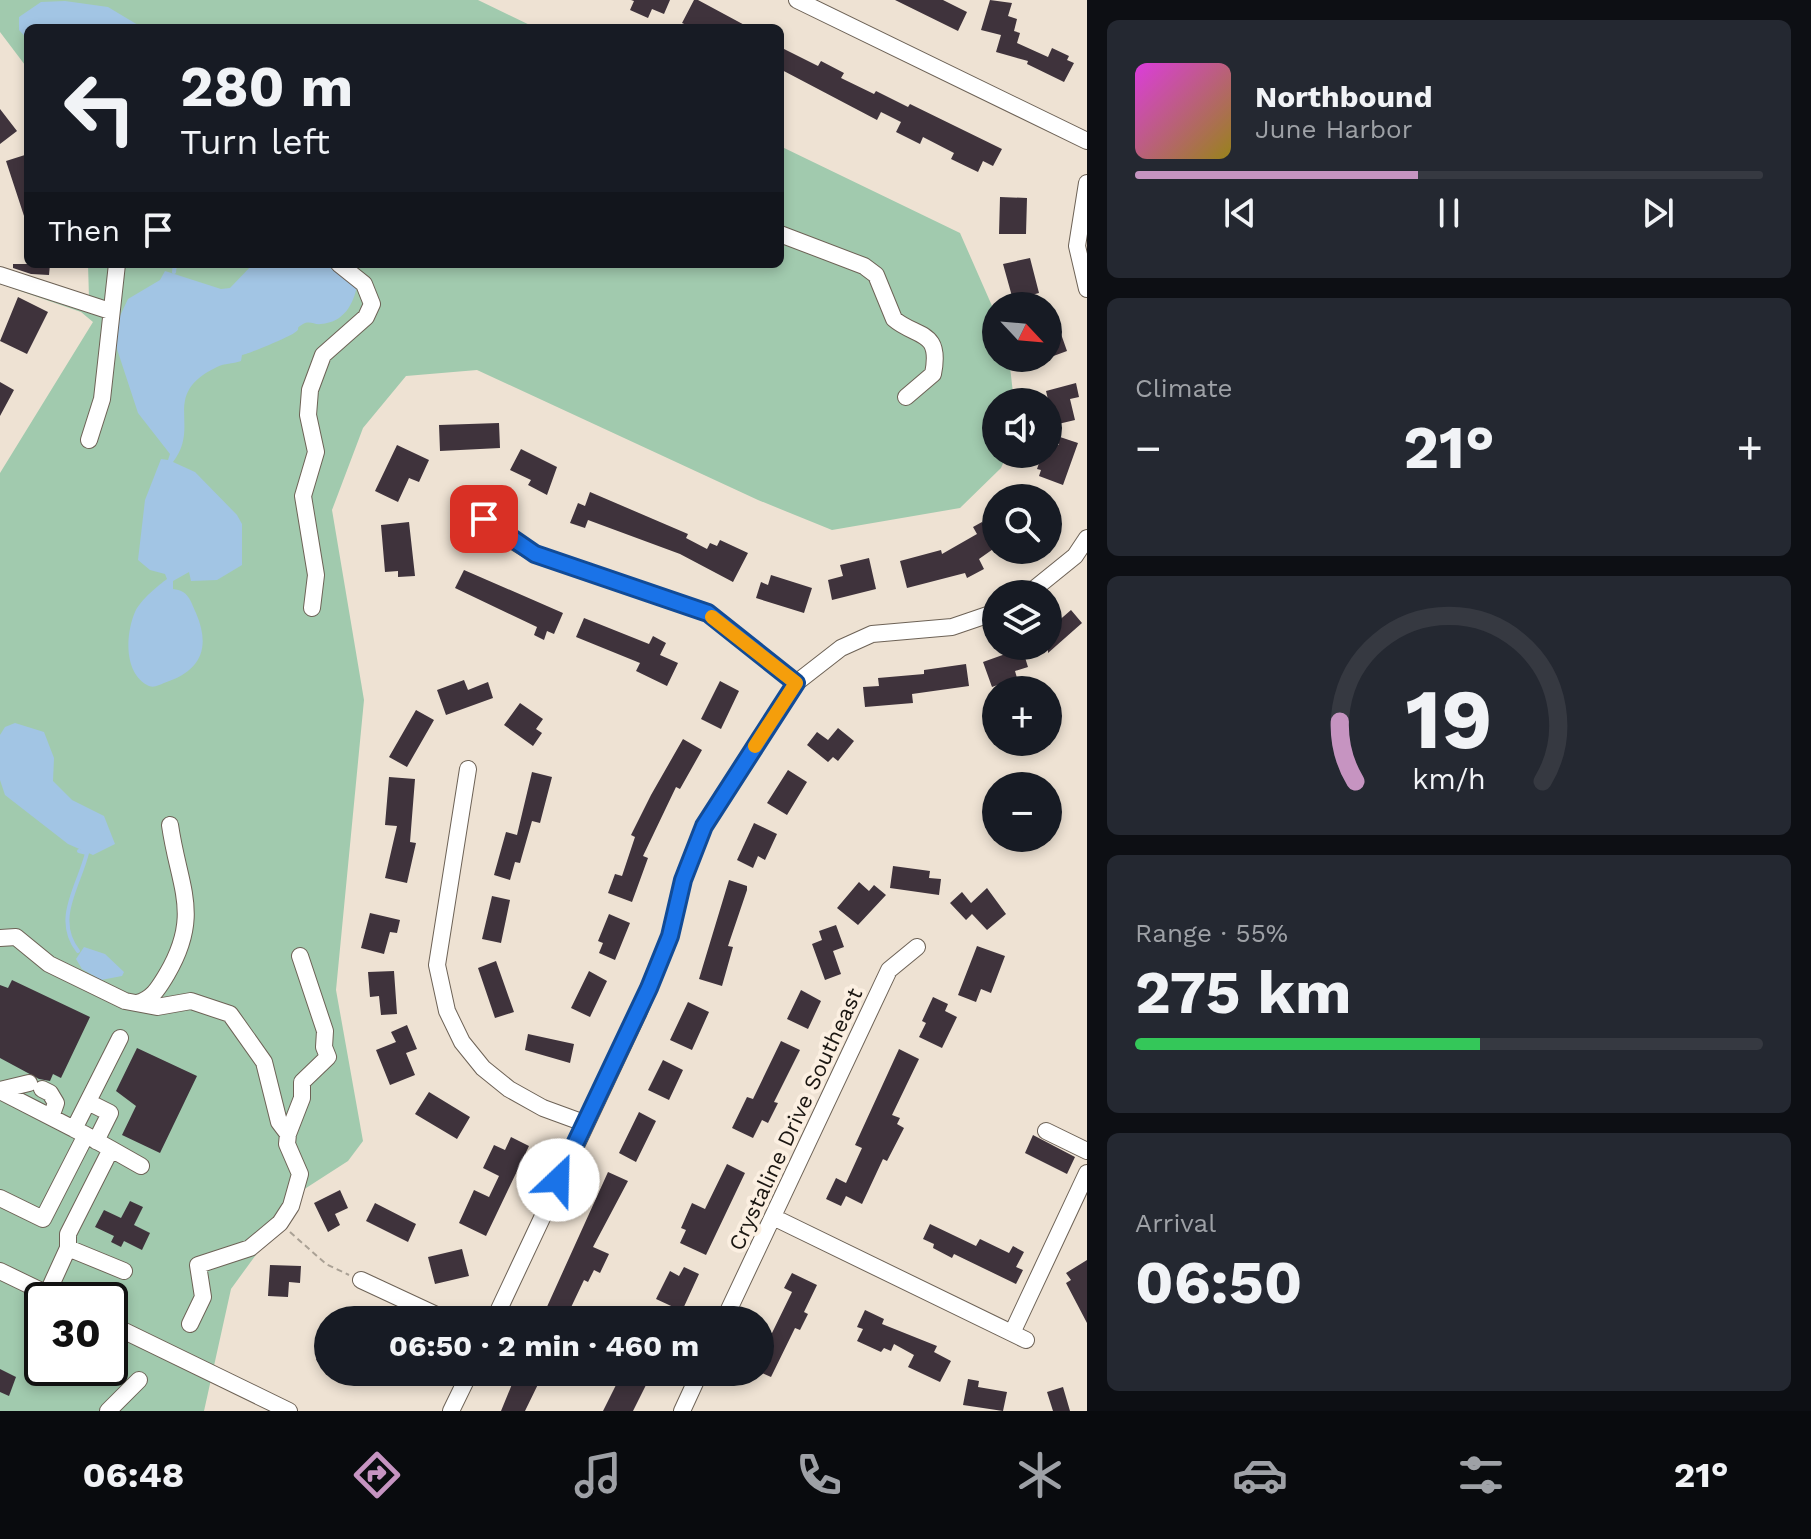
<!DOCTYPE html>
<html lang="en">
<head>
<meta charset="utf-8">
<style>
  :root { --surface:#171b24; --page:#242831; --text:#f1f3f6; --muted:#9ea1a6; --line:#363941; --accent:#c694c1 }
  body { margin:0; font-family:"Work Sans",sans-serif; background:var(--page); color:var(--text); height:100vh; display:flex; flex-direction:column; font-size:30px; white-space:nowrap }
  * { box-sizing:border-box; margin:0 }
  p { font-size:26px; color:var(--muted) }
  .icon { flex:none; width:44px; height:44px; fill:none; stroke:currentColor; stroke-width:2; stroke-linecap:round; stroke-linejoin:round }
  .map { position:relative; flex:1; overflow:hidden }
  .side { display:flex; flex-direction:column; gap:20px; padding:20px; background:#0d0f14; width:724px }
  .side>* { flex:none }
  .banner { position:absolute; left:24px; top:24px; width:760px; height:244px; border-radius:12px; box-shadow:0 4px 12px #0003; background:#171b24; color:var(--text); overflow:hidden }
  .needle { width:52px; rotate:116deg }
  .fabs { position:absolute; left:982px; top:292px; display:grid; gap:16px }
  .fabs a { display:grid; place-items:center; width:80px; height:80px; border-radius:50%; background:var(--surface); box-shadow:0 4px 12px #0003; font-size:40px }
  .speed { position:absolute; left:24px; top:1282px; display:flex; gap:16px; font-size:40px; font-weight:700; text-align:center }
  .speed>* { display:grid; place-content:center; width:104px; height:104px; border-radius:50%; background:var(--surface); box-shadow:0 4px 12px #0003; line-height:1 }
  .speed .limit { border:4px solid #111; border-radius:12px; background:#fff; color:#111 }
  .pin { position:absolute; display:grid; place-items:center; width:68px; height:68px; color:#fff; margin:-34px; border-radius:16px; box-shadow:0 4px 12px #0006 }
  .me { position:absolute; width:88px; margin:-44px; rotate:24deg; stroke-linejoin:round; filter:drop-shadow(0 0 6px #0008) }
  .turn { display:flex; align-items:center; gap:28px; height:168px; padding:0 24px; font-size:36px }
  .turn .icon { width:104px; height:104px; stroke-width:2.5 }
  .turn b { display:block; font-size:56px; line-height:68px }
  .then { display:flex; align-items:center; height:76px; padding:0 24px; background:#0003; gap:16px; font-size:30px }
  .big { font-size:60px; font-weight:700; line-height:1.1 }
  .side .card { flex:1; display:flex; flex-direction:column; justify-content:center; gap:12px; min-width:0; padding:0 28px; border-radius:12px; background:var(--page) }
  .side .dial { align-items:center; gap:0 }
  .dial svg { height:208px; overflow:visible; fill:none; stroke:var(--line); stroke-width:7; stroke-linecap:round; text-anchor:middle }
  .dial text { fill:var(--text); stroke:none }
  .song { display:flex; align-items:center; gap:24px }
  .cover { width:96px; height:96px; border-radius:12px; background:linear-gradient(135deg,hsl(300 70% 55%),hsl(50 70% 35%)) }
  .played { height:8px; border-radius:4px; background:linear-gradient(90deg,var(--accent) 45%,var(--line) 45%) }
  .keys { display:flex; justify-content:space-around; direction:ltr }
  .heat { display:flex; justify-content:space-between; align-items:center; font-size:44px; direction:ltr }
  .charge { height:12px; border-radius:6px; background:linear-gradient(90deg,#34c759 55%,var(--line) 0) }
  .trip { position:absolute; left:314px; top:1306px; width:460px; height:80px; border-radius:40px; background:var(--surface); box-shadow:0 4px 12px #0003; font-weight:700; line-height:80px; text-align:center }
  .tab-bar { display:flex; height:128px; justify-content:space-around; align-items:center; background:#090b0e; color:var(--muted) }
  .tab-bar .icon { width:56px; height:56px }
  .tab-bar .active { color:var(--accent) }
  .tab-bar b { font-size:36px; color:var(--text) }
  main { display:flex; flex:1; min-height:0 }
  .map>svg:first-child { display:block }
  .green { fill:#a1caae; fill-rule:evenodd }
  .water { fill:#a2c5e4 }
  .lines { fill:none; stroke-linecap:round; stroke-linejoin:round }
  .stream { stroke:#a2c5e4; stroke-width:4 }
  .building { fill:#3f333c }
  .minor-casing { stroke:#6d6256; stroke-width:18 }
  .path { stroke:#aaa195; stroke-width:2; stroke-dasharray:6 4; stroke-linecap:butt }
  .minor { stroke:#fff; stroke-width:16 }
  .route-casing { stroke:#114b97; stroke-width:20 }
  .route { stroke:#1a73e8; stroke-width:14 }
  .slow { stroke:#f59e0b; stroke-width:14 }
  .labels { text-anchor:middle; stroke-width:8; stroke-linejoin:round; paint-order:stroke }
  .street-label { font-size:22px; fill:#1a1611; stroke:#fbefe1 }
</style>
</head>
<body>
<main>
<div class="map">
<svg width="1087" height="1411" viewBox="0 0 1087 1411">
  <rect width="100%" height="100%" fill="#eee2d3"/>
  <!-- green -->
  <path class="green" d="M0 0H478L536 28H28V69L0 32Z
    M780 146 960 233 996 315V358H1009L1014 402H996V454H1007L1001 468 960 508 832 530 758 500 477 370 406 376 363 428 332 510 364 700 336 990 363 1141 348 1161 303 1190 231 1289 204 1411H0V473L93 322 81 312 0 284V271L89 298 88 264H780ZM42 1300H110V1368H42Z"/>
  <!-- water -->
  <path class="water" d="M65 1 108 7 143 28H28V40L19 30V17L41 2Z
    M253 264H325L357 286C353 305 344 322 321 324 314 325 310 320 303 324 293 330 303 327 294 333 289 337 251 353 242 355L241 361C232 364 225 363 217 367 159 395 202 425 173 462L195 472 237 515 242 524V565L217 580 191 581 189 572 173 581V589C189 591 190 600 196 613 211 648 201 671 164 683 159 685 153 689 147 685 123 671 126 633 135 612 141 599 159 585 167 579L165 574 150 570 138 560 145 500 161 459 168 460 170 454 138 413 115 343 119 318 128 299 160 280 165 271 221 289 230 288Z
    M15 723 44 732 54 758 53 781 72 800 104 816 115 844 93 855 68 844 5 795 0 780V735L5 727Z
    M84 947 105 954 124 972 122 976 101 980 82 969 76 959Z"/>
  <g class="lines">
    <!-- stream -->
    <path class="stream" d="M174 272 175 264
      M78 951C53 919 79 886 87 853L79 851"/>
  </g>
  <!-- building -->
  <path class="building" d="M631 0H670L664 14 652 9 648 18 630 10 634 1Z
    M694 0H698L750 28H693L682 23Z
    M895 0H943L967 12 958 31Z
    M990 0 1012 3 1008 16 1017 19 1014 31 1020 33 1017 43 1048 57 1052 48 1069 56 1067 60 1074 63 1064 82 1027 64 1028 61 996 52 1001 35 981 30Z
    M780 47 818 66 821 61 844 73 841 78 874 94 876 91 908 107 910 104 1002 149 993 166 983 161 978 172 951 159 954 153 923 137 920 144 896 132 901 122 881 112 877 120 780 69Z
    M0 109 17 131 0 144Z
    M28 154V222H26L6 161Z
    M1000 197 1027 198 1026 234H999Z
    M1030 258 1039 293 1013 300 1003 264Z
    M13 264H50L49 275 31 274 13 268Z
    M18 297 48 312 27 354 0 341Z
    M1061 334 1067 351 1048 358V338Z
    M0 382 14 390 0 416Z
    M1076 383 1079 397 1070 399 1075 420 1054 425 1046 391Z
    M499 423 500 448 440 451 439 425Z
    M1057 436 1078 443 1063 485 1039 476 1041 470 1037 469 1042 454H1048V441L1059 445Z
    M397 445 429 460 419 482 409 478 398 502 375 491Z
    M521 449 557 467 547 495 528 485 531 480 510 470Z
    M590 492 688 534 686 538 707 549 710 543 717 546 720 540 748 553 733 582 680 554 588 520 585 528 570 523 578 503 585 506Z
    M409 522 415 576 398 577V571L385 572 381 525Z
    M982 522 996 547 979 559 984 569 967 578 965 573 907 588 900 561 941 550 942 554 977 534 973 527Z
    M869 558 876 589 832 600 828 580 843 576 840 565Z
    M464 570 563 613 554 634 547 631 544 640 534 635 537 627 455 588Z
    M771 575 812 588 804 613 756 598 761 582 768 585Z
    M1071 610 1082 623 1048 653V630Z
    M584 618 649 644 653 636 666 643 660 655 678 663 667 686 636 671 640 663 576 637Z
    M1022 648 1028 667 1015 671 1017 678 992 687 983 662Z
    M966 664 969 686 912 694 913 703 865 707 863 687 879 686 878 678 924 674V670Z
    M464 680 468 690 488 682 493 698 446 715 437 690Z
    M720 681 739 691 721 729 701 719Z
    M520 703 543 719 536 729 542 733 533 746 504 725Z
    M416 710 434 720 407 767 389 757Z
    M838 728 854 741 838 761 833 757 828 762 807 745 817 732 828 740Z
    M683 739 702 750 680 789 676 787 643 856 648 858 632 902 608 893 615 874 622 876 635 837 631 835 651 795Z
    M788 770 807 782 787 815 767 803Z
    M532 772 552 777 540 823 532 821 520 863 515 862 510 880 494 875 506 832 517 835Z
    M389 777 415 779 410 842 416 843 407 883 385 878 397 826 385 825Z
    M754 823 777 834 765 860 758 856 753 868 737 860Z
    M893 866 930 871 929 878 941 879 939 895 890 888Z
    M729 880 747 886V890L728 946 733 947 722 986 699 979Z
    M859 882 869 891 874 885 886 895 858 925 837 908Z
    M987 888 1006 914 987 930 972 914 966 920 950 903 962 892 971 903Z
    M492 896 510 900 501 943 482 939Z
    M370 913 400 920 397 933 390 932 384 954 361 948Z
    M609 914 630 923 615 960 599 953 603 943 598 941Z
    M836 925 844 947 833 951 841 974 825 980 812 944 822 940 819 931Z
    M977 946 1005 956 991 993 981 989 976 1002 958 995Z
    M496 961 514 1012 495 1018 478 968Z
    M394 971 397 1014 381 1015 379 996 370 997 368 972Z
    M589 971 607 981 590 1017 571 1008Z
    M12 980 90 1017 61 1078 53 1074 50 1081 39 1079 0 1058V985L8 988Z
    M801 990 821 1001 808 1029 787 1019Z
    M933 997 948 1004 945 1011 957 1017 942 1048 919 1037 926 1023 922 1021Z
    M688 1002 709 1012 692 1050 670 1040Z
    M407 1025 417 1049 406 1053 415 1075 390 1085 376 1050 396 1042 391 1032Z
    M528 1034 574 1044 570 1063 525 1050Z
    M781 1041 800 1050 774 1102 778 1103 768 1123 762 1120 753 1138 732 1128 747 1097 753 1099Z
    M137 1048 197 1076 160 1153 122 1135 136 1106 116 1091Z
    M899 1049 919 1059 892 1115 900 1118 897 1124 904 1128 887 1161 883 1159 862 1204 846 1196 841 1206 826 1199 836 1178 846 1183 862 1148 855 1145Z
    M663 1060 683 1070 669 1100 648 1090Z
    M429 1092 470 1117 457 1139 415 1114Z
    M639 1112 656 1121 636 1162 619 1153Z
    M1033 1135 1075 1157 1067 1174 1025 1153Z
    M511 1137 529 1146 486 1236 459 1223 474 1190 489 1197 499 1176 483 1168 494 1145 505 1150Z
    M727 1164 745 1173 706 1255 680 1243 686 1230 681 1228 692 1203 705 1209Z
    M608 1172 628 1181 593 1247 609 1254 600 1273 594 1270 588 1282 584 1280 565 1320H541Z
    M340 1190 348 1208 335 1214 340 1225 328 1232 314 1203Z
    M130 1201 143 1207 134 1225 150 1233 142 1250 124 1241 121 1247 111 1242 114 1236 95 1227 104 1210 121 1218Z
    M375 1203 416 1224 408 1242 366 1221Z
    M930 1224 976 1246 980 1239 1009 1253 1013 1246 1024 1252 1016 1267 1023 1270 1016 1284 954 1254 952 1258 933 1248 934 1244 923 1239Z
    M462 1249 469 1276 435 1284 428 1257Z
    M1087 1260V1323L1066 1283 1071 1280 1066 1273Z
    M270 1265 301 1266 300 1283 289 1282 288 1297 268 1296Z
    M684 1267 699 1274 682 1311 656 1299 670 1271 679 1276Z
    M792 1273 817 1285 804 1312 808 1314 800 1330 795 1328 771 1377 760 1372V1346L767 1331 772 1333 792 1292 784 1288Z
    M865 1310 884 1319 882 1324 937 1346 934 1352 951 1361 940 1382 908 1367 914 1355 894 1344 891 1351 884 1348 881 1352 857 1341 863 1329 857 1327Z
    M328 1335V1366L316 1360Z
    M0 1369 16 1377 9 1396 0 1392Z
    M517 1372H544L525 1411H501Z
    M632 1376 647 1383 633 1411H603L619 1379 628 1383Z
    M968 1379 979 1381 978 1387 1007 1392 1003 1411 963 1405Z
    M1063 1387 1070 1411H1053L1047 1392Z"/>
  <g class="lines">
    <defs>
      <path id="minor" d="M797 0 1087 141
        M1087 183 1077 246 1087 289
        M780 234 864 266 876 275 894 319C916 338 942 329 933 374L906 397
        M0 275 110 311
        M89 440 102 399 117 264
        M464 503 503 535 535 554 708 613 796 683
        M1028 594 1075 556 1087 538
        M312 608 316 575 303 496 316 452 308 415 310 390 323 355 366 317 372 304 364 284 339 264
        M468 769 437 965 447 1011 462 1042 483 1068 509 1089 543 1108 584 1123
        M0 938 16 937 49 964 125 1001 157 1007 191 1001 230 1014 264 1062 279 1122 288 1134 287 1144 300 1174 291 1206 280 1223 250 1248 198 1265 203 1297 190 1324
        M137 1003C153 999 159 987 167 974 202 914 179 888 170 825
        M42 1089 50 1093 56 1103 51 1117
        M0 1090 29 1083
        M0 1091 74 1129
        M88 1102 110 1113 96 1141
        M1046 1131 1087 1151
        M288 1134 302 1098V1082L328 1057 324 1047 325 1031 300 956
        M86 1135 74 1129 120 1038
        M0 1198 43 1219 86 1135 111 1149
        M773 1217 1026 1340
        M68 1248 124 1271
        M0 1271 60 1300
        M361 1280 447 1320
        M47 1294 68 1248V1234L111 1149 141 1166
        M494 1320 638 1014 670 936 683 880 704 826 796 683 841 648 872 634 952 627 996 612
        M724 1320 889 970 917 947
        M110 1324 289 1411
        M1012 1333 1087 1173
        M108 1411 139 1380
        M451 1411 470 1372
        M682 1411 700 1372"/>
    </defs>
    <!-- minor casing -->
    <use href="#minor" class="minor-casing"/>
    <!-- path -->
    <path class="path" d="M290 1232 326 1264 349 1275"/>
    <!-- minor -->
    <use href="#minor" class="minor"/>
  </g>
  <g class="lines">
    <defs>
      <path id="route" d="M484 519 535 554 708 613 796 683 704 826 683 880 670 936 649 988 558 1180"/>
    </defs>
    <!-- route casing -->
    <use href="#route" class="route-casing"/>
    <!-- route -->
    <use href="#route" class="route"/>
    <!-- slow -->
    <path class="slow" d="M712 617 796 683 755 746"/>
  </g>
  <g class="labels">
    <!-- street labels -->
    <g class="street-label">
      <text transform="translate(795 1119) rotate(-65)" y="8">Crystaline Drive Southeast</text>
    </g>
  </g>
</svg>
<div class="fabs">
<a><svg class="needle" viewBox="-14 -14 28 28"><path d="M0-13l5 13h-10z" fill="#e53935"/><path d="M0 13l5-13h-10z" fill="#9ea1a6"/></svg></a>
<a><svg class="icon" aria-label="sound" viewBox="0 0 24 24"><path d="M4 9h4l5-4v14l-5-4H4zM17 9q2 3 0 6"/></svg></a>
<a><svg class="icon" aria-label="search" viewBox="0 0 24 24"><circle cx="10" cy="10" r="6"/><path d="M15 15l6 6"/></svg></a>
<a><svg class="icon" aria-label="layers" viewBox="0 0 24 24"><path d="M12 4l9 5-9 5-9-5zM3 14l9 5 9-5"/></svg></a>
<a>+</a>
<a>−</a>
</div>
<div class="speed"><div class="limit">30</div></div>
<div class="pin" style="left:484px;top:519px;background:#d93025"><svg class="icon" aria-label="arrive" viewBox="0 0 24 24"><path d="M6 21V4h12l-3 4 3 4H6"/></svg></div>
<svg class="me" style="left:558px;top:1180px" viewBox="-20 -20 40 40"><circle r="19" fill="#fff"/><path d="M0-13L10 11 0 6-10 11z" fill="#1a73e8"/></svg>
<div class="trip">06:50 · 2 min · 460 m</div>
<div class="banner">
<div class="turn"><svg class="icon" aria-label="left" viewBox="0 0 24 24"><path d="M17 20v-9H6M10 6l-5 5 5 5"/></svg><div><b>280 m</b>Turn left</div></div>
<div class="then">Then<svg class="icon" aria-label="arrive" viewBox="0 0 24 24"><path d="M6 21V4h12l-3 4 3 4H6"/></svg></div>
</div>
</div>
<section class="side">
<div class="card">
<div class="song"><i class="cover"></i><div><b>Northbound</b><p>June Harbor</p></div></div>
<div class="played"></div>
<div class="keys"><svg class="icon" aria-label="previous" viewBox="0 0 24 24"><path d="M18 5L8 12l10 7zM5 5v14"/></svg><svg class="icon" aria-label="pause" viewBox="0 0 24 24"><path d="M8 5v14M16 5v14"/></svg><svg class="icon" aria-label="next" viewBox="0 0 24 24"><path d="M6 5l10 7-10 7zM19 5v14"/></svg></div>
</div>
<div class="card"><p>Climate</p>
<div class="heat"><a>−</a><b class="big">21°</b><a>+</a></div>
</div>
<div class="card dial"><svg viewBox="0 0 100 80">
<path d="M14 69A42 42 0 1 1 86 69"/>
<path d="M14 69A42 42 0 0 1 8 46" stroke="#c694c1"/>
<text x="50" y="56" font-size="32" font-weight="700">19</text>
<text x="50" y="72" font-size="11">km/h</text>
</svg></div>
<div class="card"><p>Range · 55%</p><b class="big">275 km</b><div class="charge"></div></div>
<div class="card"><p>Arrival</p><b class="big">06:50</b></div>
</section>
</main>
<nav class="tab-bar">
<b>06:48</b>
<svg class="icon active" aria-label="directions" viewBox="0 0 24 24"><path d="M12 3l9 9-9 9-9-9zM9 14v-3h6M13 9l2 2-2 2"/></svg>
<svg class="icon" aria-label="music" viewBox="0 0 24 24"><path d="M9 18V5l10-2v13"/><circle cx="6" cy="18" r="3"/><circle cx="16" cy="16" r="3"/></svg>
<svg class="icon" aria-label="phone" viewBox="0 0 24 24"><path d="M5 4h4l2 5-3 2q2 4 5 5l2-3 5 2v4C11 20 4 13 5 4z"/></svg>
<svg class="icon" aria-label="climate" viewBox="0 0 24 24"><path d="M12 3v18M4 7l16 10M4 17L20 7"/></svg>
<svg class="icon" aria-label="car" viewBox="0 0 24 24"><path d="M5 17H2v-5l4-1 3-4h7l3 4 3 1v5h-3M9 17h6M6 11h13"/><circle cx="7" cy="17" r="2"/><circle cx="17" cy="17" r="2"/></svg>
<svg class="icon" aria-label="filters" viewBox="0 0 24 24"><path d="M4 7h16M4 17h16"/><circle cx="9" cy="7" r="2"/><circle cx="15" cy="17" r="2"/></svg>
<b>21°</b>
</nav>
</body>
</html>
